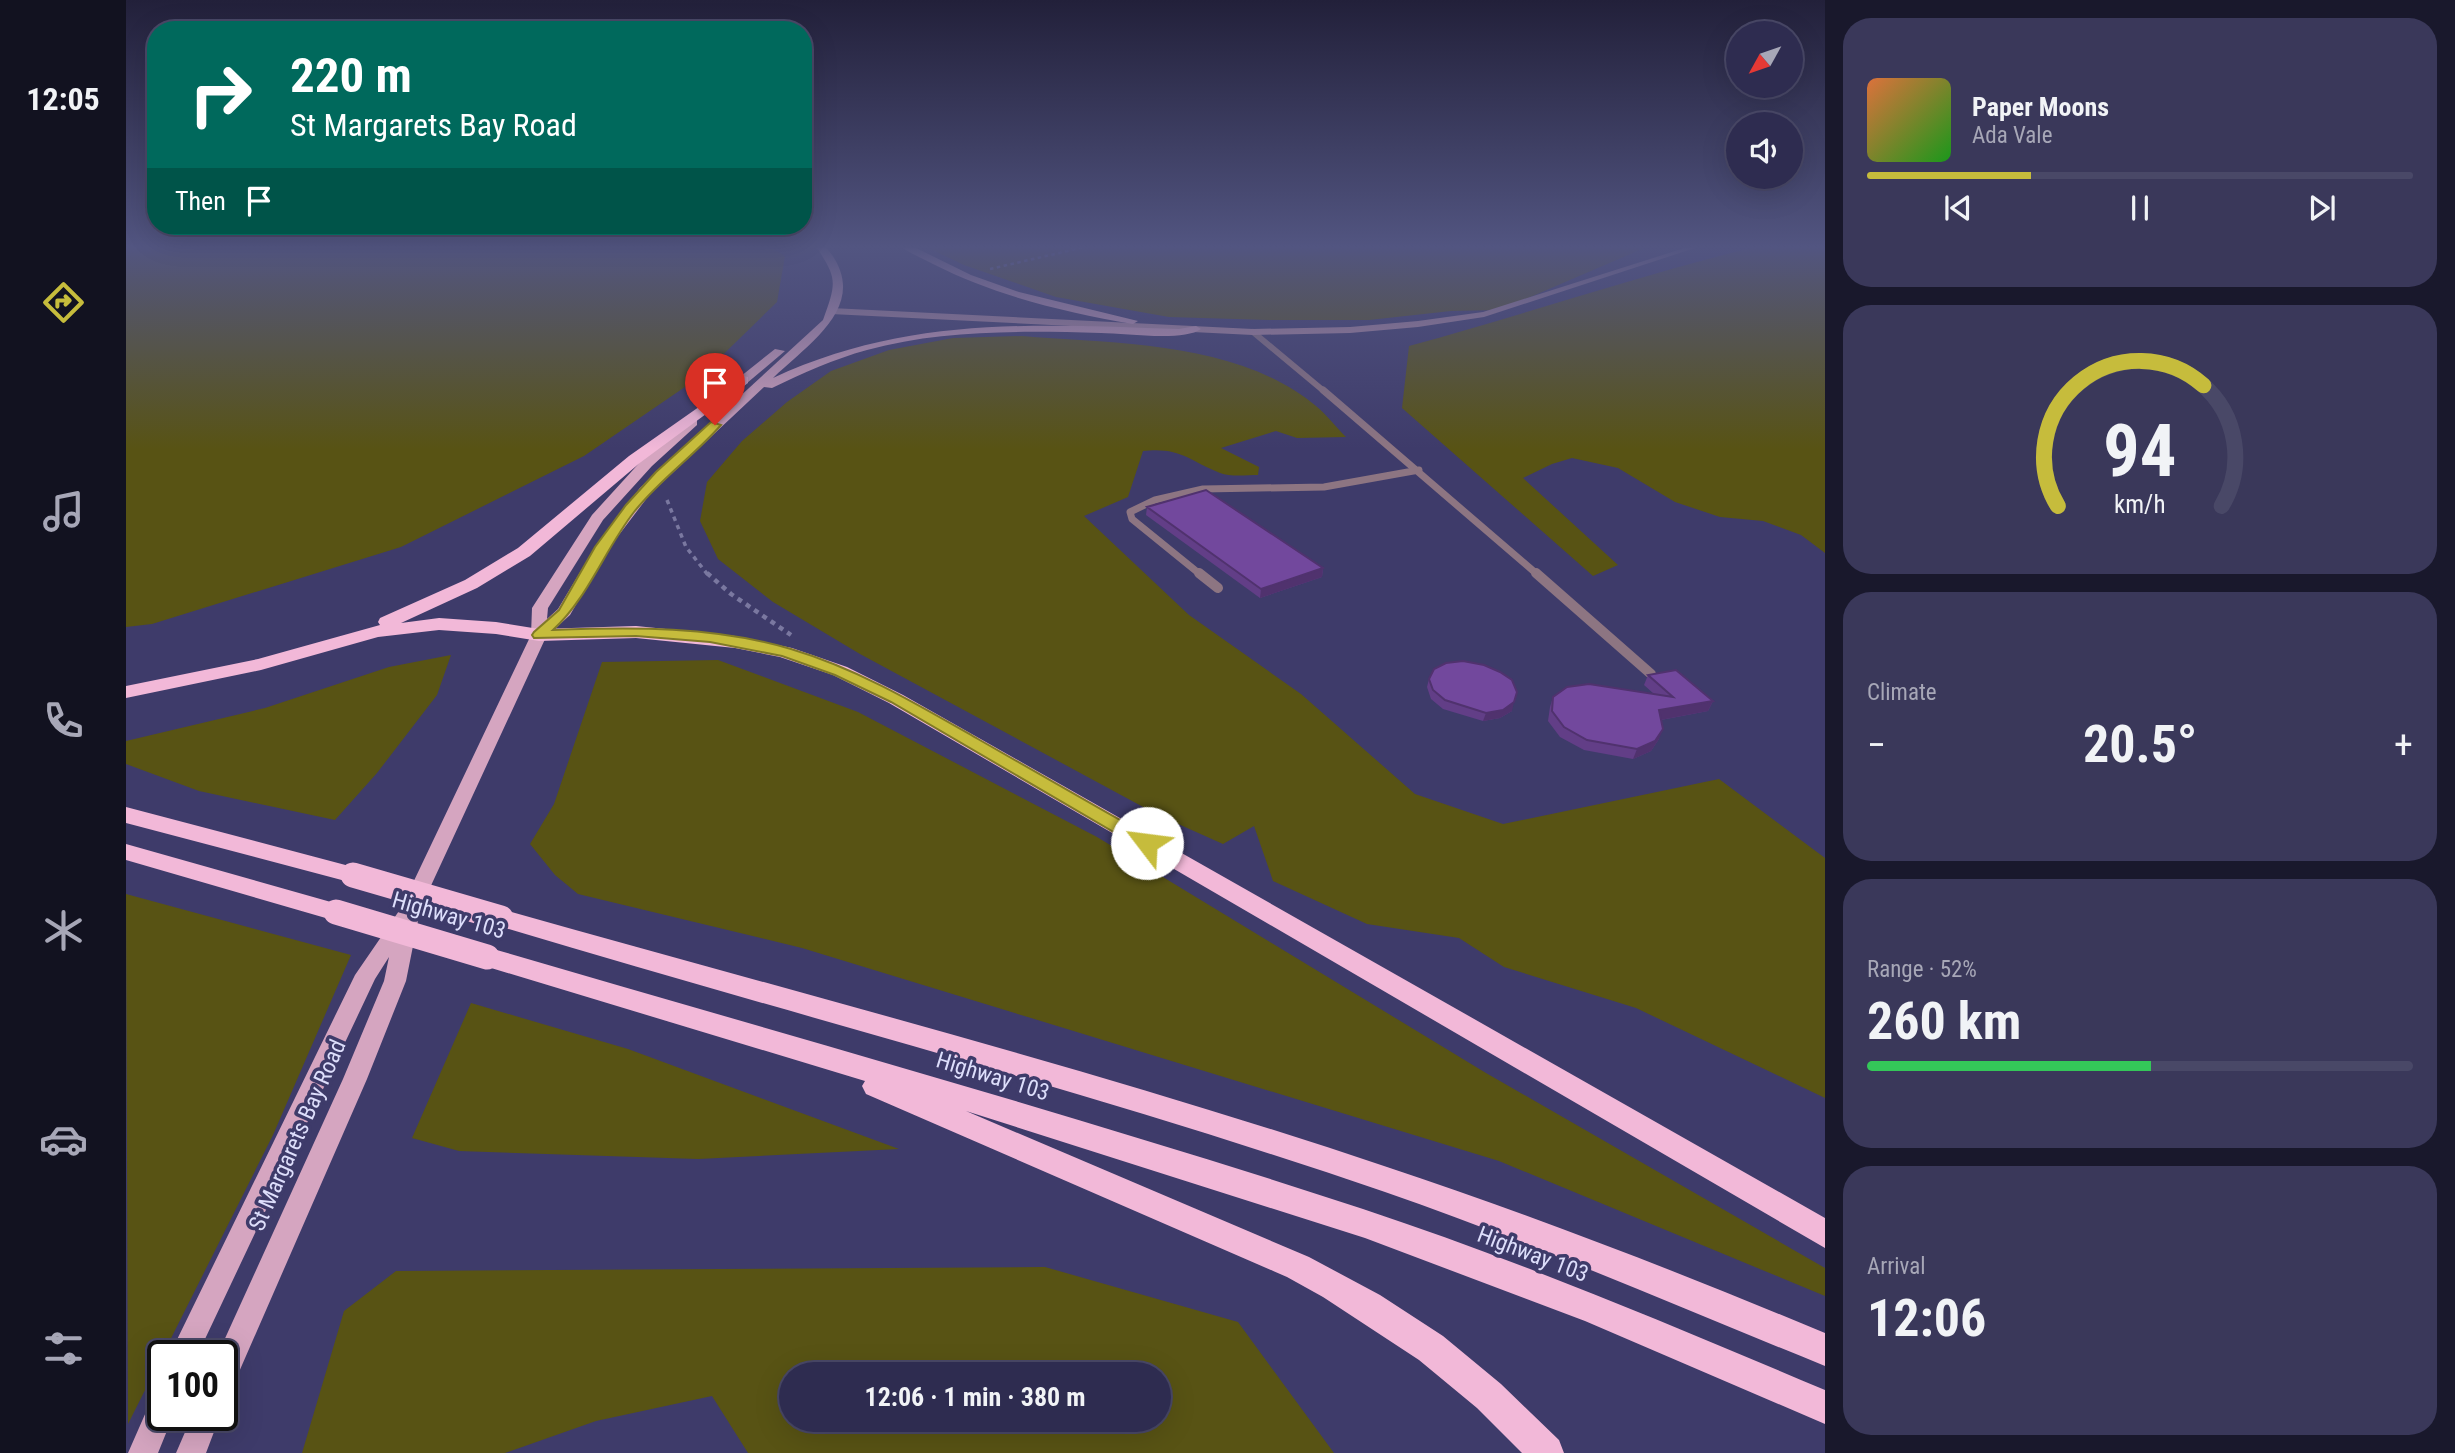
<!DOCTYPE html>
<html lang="en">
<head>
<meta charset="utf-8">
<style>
  :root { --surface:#2e2c50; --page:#3a385a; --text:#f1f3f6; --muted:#a7a7b7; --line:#494867; --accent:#c6bc3c }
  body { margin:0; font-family:"Roboto Condensed",sans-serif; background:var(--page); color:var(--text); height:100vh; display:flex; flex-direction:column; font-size:26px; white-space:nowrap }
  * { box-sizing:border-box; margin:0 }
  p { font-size:23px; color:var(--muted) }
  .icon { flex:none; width:38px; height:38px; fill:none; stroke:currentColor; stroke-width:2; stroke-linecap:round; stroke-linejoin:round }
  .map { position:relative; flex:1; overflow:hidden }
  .side { display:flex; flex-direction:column; gap:18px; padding:18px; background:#19182c; width:630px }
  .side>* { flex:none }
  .top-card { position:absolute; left:21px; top:21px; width:665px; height:214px; border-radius:28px; box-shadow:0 7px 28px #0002,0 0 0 2px var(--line); background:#00695c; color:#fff; overflow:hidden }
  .needle { width:46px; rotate:230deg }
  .tools { position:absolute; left:1600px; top:21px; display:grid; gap:14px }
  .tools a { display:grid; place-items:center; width:77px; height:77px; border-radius:50%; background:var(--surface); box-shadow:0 7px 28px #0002,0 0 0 2px var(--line); font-size:35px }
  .speed { position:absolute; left:21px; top:1340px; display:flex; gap:14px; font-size:35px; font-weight:700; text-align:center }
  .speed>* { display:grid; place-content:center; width:91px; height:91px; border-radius:50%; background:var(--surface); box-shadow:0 7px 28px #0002,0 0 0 2px var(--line); line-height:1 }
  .speed .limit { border:4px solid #111; border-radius:10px; background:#fff; color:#111 }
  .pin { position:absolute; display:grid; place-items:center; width:60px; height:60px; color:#fff; margin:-72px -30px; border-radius:50% 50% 50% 0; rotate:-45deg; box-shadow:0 0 7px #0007 }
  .pin .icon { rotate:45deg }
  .me { position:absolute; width:77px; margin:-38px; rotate:300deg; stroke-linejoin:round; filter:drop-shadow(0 0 5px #0008) }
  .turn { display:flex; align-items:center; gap:24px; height:147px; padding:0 28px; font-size:32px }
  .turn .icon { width:91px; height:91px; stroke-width:2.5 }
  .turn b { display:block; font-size:49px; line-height:60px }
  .then { display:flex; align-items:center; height:66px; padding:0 28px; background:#0003; gap:14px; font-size:26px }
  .big { font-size:52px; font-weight:700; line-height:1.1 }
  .side .widget { flex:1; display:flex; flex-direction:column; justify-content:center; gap:10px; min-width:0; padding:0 24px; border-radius:28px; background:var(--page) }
  .side .dial { align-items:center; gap:0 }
  .dial svg { height:182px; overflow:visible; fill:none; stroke:var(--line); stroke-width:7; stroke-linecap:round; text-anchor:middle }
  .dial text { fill:var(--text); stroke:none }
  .song { display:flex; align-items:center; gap:21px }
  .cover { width:84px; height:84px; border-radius:10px; background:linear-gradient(135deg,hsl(20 70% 55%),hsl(120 70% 35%)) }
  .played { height:7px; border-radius:4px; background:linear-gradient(90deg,var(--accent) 30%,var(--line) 30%) }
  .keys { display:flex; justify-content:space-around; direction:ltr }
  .heat { display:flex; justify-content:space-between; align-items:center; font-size:38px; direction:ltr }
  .charge { height:10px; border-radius:5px; background:linear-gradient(90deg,#34c759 52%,var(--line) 0) }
  .trip { position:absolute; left:653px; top:1362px; width:392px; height:70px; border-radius:35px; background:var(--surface); box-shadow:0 7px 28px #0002,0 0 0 2px var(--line); font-weight:700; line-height:70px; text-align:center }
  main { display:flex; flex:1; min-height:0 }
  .tabs { display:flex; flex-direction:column; width:126px; justify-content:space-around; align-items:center; background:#121220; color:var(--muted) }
  .tabs .icon { width:49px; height:49px }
  .tabs .current { color:var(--accent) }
  .tabs b { font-size:32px; color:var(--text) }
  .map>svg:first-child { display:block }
  .green { fill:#585314; fill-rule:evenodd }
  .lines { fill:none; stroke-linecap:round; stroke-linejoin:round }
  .path-far2 { stroke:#7a78a0; stroke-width:2.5; stroke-dasharray:3.5 3.5; stroke-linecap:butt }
  .path-far1 { stroke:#7a78a0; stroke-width:3.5; stroke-dasharray:4.5 4.5; stroke-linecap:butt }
  .path { stroke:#7a78a0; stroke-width:4.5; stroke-dasharray:5 5; stroke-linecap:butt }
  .lane-far2 { stroke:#8d7582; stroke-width:6 }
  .lane-far1 { stroke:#8d7582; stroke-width:7 }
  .lane { stroke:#8d7582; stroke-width:10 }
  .secondary { fill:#b690a5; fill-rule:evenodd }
  .primary { fill:#d5a5c0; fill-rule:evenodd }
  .highway { fill:#f2b8d8; fill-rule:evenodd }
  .highway-bridge { stroke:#f2b8d8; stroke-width:25 }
  .wall { fill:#623e87 }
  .shaded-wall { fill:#50326e }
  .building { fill:#72489d; stroke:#50326e; stroke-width:2 }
  .route { fill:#c6bc3c; stroke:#817a27; stroke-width:2 }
  .labels { text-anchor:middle; stroke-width:7; stroke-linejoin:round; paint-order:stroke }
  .near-street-label { font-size:23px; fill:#dddefb; stroke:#3e3b6a }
</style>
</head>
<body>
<main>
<nav class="tabs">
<b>12:05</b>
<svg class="icon current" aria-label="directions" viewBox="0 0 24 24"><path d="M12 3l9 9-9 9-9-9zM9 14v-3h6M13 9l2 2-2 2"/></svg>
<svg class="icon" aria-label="music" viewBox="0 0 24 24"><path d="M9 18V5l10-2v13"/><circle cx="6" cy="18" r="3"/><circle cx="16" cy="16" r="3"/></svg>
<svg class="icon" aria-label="phone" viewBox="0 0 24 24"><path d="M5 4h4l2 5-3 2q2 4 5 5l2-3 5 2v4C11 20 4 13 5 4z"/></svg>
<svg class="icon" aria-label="climate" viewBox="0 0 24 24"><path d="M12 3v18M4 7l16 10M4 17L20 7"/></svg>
<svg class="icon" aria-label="car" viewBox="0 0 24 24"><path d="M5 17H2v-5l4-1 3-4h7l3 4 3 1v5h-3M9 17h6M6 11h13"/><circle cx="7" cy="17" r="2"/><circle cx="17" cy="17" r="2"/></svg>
<svg class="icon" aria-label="filters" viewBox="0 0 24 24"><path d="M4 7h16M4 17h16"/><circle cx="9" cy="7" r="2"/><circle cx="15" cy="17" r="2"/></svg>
</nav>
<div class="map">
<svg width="1699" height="1453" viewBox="0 0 1699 1453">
  <rect width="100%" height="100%" fill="#3e3b6a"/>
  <!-- green -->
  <path class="green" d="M0 246H643L659 256 651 302 575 376 458 456 275 547 26 624 0 627Z
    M798 246H1523L1374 310 1325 311 1243 320H1143L1043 317 930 297 838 265Z
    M1632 246H1699V553L1675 535 1637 521 1594 517 1549 502 1492 468 1446 458 1426 464 1397 478 1492 565 1467 576 1276 408 1283 346C1400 314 1515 275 1632 246Z
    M896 336C991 344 1112 341 1190 406 1201 415 1210 427 1220 437L1171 438 1150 431 1095 448 1133 467 1132 475C1121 475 1104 477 1094 473 1062 460 1054 447 1017 451L1002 497 958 516 1063 615 1175 694 1289 794 1377 824 1593 779 1699 858V1098L1510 1008 1378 967 1333 938 1241 924 1147 881 1128 826 1097 844 1032 815 734 654 647 602 592 559 574 521 581 482 616 441 661 402 705 371 763 350 827 338Z
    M325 655 311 695 251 773 209 820 73 791 0 764V741L139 708 263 667Z
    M592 660 732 712 971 837 1360 1073 1699 1268V1296L1373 1161 676 948 452 894 429 875 404 844 428 804 476 662Z
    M0 894 225 955 147 1135 2 1424Z
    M345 1003 502 1049 773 1149 572 1159 333 1151 286 1138Z
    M919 1267 1112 1322 1208 1453H622L586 1396 470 1421 379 1453H176L218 1311 270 1271ZM665 1374H1032V1419H665Z"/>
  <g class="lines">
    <!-- path-far2 -->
    <path class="path-far2" d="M864 269 963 246"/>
    <!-- path-far1 -->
    <path class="path-far1" d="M541 500 560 547 582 575"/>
    <!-- path -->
    <path class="path" d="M581 573 605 594 665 635"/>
    <!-- lane-far2 -->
    <path class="lane-far2" d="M1127 332 1199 392"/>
    <!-- lane-far1 -->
    <path class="lane-far1" d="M1197 390 1412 575
      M1075 575 1006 519 1004 512 1029 500 1077 489 1198 487 1293 470"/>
    <!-- lane -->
    <path class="lane" d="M1073 573 1092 588
      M1410 573 1525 674"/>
    <!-- secondary -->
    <path class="secondary" d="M1565 246H1575L1358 317 1292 327 1224 333 1127 335 705 314 701 311 705 308 1127 329 1224 327 1292 321 1357 312Z"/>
    <!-- primary -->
    <path class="primary" d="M690 246H699C748 302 686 341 647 378 781 316 909 324 1053 329L1070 326 1075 329C1057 342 999 333 975 333 898 331 816 329 741 350 708 359 677 373 646 388L638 387 524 494 483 548 444 615 420 637 290 918 292 921 280 981 241 1079 106 1388 96 1392V1356H91L217 1079 258 981 263 957 249 979 71 1356H43L229 975 275 908 405 635 406 608 466 515 516 460 563 419H571V425L526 466 477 520 422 608 421 619 432 609 471 544 514 488 697 320C711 281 711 279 690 246Z
      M774 246H786L845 275 893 292 1012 321 1007 324C938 312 870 296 807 264 796 258 783 253 774 246Z
      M649 349 659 351 608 394H600V388Z
      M37 1392V1416H47L32 1453H2L27 1396Z
      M66 1416H94L80 1453H50Z"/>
    <!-- highway -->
    <path class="highway" d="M617 376 622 377V383L515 462 404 556 351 588 275 623 313 618 370 622 413 629 510 626 609 636 666 648 721 667 777 695 1699 1218V1248L763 703 707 675 654 657 609 648 510 638 413 641 370 634 313 630 252 637 135 670 0 698V686L132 659 254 625 252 622 254 618 339 580 392 548 503 456Z
      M0 807 227 867 235 869 239 875 235 881 227 883 0 823Z
      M0 844 219 906 222 912 219 918 210 921 0 860Z
      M375 909C671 993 970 1069 1261 1167 1409 1216 1555 1273 1699 1333V1366C1553 1307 1409 1244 1259 1192 965 1091 664 1014 366 924L363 918 366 912Z
      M361 947C653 1033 948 1114 1237 1209 1394 1261 1547 1326 1699 1390V1424L1459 1321 1239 1238 840 1111 1183 1257 1254 1295 1317 1336 1375 1384 1433 1440 1438 1453H1396L1351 1408 1293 1360 1197 1297 1161 1277 740 1094 736 1086 739 1081 352 964 348 957 352 950Z"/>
    <!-- highway-bridge -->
    <path class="highway-bridge" d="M227 875 375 918
      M210 912 361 957"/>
  </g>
  <!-- wall -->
  <path class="wall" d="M1021 507 1197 568 1196 577 1134 598 1020 515Z
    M1522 675 1587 701 1582 711 1535 720 1533 739 1525 751 1507 759 1458 750 1434 737 1422 721 1424 707 1427 697 1528 694 1518 685Z
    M1303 679 1386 711 1374 718 1357 721 1317 709 1305 699 1301 687Z"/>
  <!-- shaded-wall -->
  <path class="shaded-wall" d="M1197 568 1196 577 1134 598 1135 589Z
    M1587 701 1582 711 1529 721 1533 710Z
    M1388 702 1386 711 1374 718 1357 721 1360 713Z
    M1537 729 1533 739 1525 751 1507 759 1511 749Z"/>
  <!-- building -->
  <path class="building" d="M1080 490 1197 568 1135 589 1021 507Z
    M1337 661 1358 665 1374 672 1386 680 1391 692 1388 702 1377 710 1360 713 1319 700 1307 690 1303 679 1308 669 1320 663Z
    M1550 670 1587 701 1533 710 1537 729 1529 741 1511 749 1461 740 1438 727 1426 711 1427 697 1441 687 1463 684 1547 697 1522 675Z"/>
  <!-- sky -->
  <linearGradient id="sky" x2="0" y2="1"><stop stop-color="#22203a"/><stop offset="0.55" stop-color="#525581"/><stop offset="1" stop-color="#525581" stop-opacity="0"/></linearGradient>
  <rect width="1699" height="449" fill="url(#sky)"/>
  <!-- route -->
  <path class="route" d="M585 422 595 425C568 456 534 479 508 512 479 549 462 598 427 630 506 627 588 626 665 649 732 669 791 704 852 739 910 772 969 806 1028 839L1030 843 1028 848H1015L765 702 709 675 656 656 584 642 510 636 408 638 406 635 408 632 433 610 469 547 500 505 530 472Z"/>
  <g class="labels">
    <!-- near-street labels -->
    <g class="near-street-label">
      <text transform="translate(323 915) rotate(16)" y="8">Highway 103</text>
      <text transform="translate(867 1076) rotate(17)" y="8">Highway 103</text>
      <text transform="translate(171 1135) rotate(-66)" y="8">St Margarets Bay Road</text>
      <text transform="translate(1407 1254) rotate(21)" y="8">Highway 103</text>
    </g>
  </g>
</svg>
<div class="tools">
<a><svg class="needle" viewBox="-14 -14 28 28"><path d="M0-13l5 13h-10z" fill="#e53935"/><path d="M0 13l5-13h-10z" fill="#a7a7b7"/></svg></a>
<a><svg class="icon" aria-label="sound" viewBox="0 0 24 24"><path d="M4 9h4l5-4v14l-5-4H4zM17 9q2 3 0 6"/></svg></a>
</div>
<div class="speed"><div class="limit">100</div></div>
<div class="pin" style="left:589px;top:425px;background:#d93025"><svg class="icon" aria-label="arrive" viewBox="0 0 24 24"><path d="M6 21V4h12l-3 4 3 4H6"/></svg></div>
<svg class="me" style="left:1021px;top:843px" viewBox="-20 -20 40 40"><circle r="19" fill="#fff"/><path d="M0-13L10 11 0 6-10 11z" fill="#c6bc3c"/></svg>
<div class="trip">12:06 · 1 min · 380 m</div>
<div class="top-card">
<div class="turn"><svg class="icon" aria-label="right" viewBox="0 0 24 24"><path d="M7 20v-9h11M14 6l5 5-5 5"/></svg><div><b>220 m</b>St Margarets Bay Road</div></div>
<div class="then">Then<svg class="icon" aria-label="arrive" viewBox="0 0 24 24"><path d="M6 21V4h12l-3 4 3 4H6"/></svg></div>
</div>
</div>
<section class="side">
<div class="widget">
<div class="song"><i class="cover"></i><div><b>Paper Moons</b><p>Ada Vale</p></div></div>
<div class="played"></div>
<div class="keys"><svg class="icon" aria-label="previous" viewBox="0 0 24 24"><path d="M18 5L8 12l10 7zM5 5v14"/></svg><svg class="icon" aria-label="pause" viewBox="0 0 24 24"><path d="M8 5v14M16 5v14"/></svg><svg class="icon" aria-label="next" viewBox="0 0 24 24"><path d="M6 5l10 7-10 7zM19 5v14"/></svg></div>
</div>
<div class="widget dial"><svg viewBox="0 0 100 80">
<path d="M14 69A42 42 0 1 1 86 69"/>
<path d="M14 69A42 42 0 0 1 78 16" stroke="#c6bc3c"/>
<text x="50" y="56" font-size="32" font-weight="700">94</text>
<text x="50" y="72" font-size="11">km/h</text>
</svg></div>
<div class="widget"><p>Climate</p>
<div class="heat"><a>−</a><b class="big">20.5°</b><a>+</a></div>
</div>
<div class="widget"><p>Range · 52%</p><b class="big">260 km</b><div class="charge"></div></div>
<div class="widget"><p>Arrival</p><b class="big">12:06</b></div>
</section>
</main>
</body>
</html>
